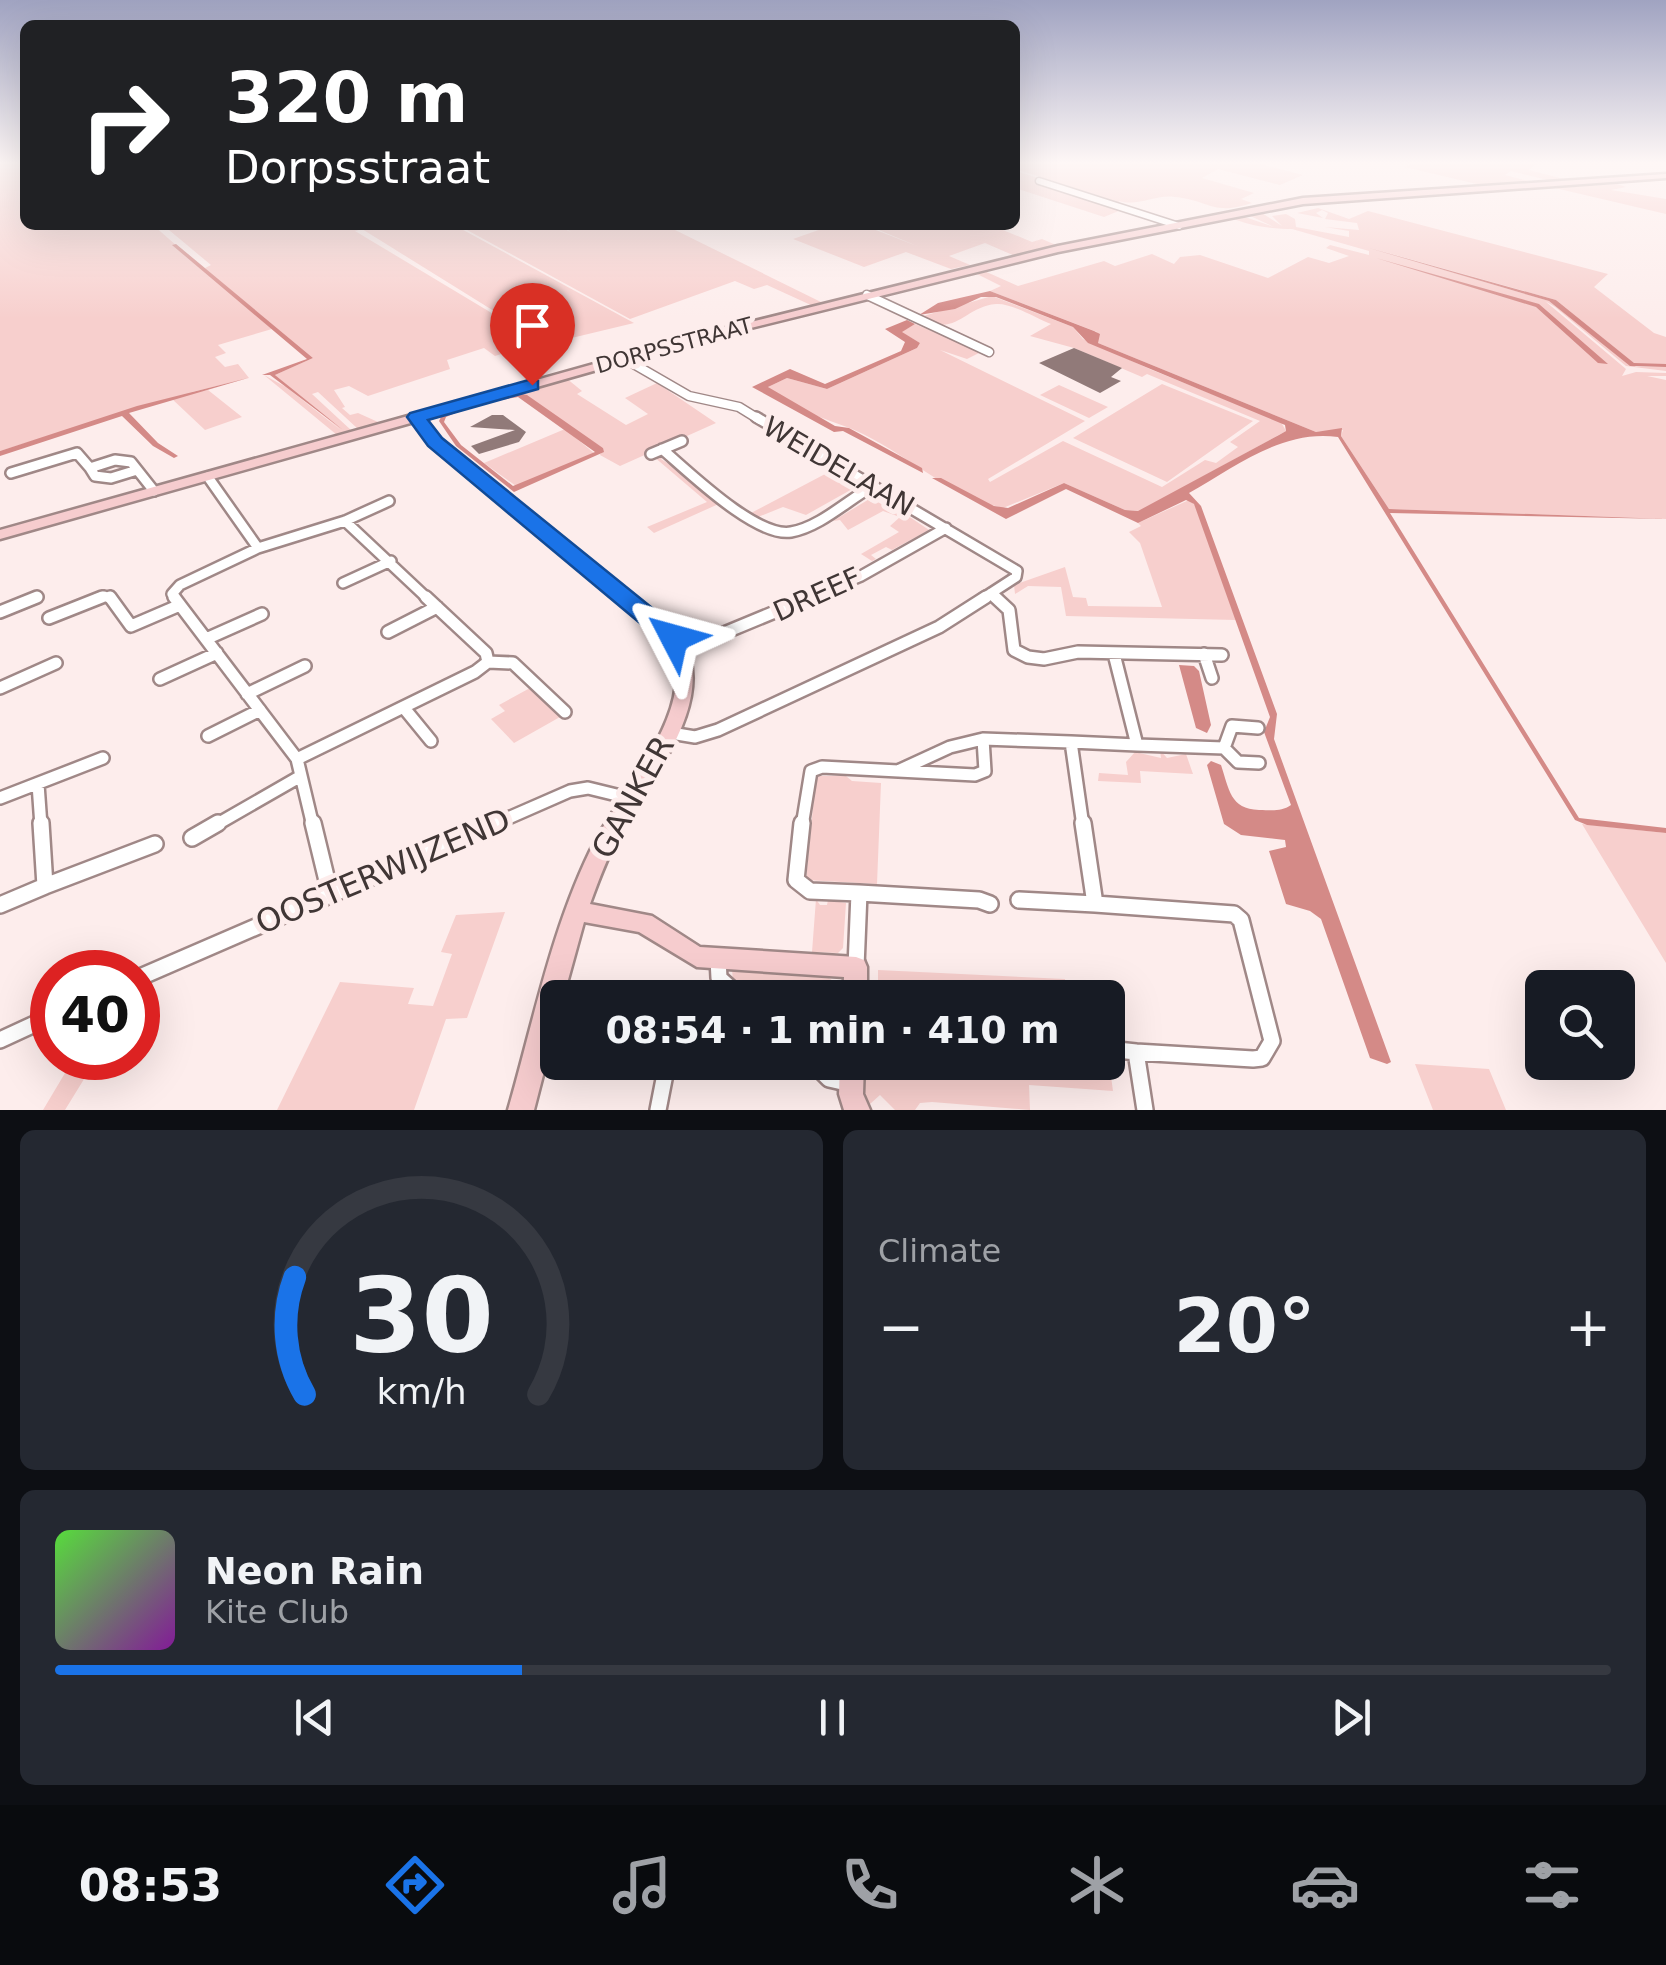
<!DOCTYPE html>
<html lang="en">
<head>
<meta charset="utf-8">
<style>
  :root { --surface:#171b24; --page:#242831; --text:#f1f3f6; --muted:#9ea1a6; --line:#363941; --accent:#1a73e8 }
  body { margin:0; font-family:"DejaVu Sans",sans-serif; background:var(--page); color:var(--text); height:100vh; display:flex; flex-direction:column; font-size:38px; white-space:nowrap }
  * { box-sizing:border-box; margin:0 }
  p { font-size:32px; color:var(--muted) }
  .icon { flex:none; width:55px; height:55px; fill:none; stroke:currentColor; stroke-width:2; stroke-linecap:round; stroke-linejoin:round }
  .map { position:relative; height:1110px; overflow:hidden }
  .side { display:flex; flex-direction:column; gap:20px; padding:20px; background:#0d0f14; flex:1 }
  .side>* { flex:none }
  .top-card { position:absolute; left:20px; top:20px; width:1000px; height:210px; border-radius:15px; box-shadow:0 10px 40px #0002; background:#202124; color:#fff; overflow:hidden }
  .buttons { position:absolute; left:1525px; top:970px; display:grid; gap:20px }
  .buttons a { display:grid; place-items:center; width:110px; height:110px; border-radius:15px; background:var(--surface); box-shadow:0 10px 40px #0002; font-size:50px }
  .speed { position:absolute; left:30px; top:950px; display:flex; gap:20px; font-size:50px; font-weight:700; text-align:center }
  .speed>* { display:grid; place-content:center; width:130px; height:130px; border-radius:50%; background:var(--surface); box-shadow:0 10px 40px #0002; line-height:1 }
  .speed .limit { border:15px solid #d22; background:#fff; color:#111 }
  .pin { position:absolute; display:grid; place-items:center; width:85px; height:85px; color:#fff; margin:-102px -42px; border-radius:50% 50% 50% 0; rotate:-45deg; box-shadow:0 0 10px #0007 }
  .pin .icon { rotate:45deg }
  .me { position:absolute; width:110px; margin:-55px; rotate:309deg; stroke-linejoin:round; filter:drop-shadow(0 0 8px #0008) }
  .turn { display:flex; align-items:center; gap:35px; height:210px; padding:0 40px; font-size:45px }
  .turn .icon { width:130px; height:130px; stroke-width:2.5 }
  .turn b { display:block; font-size:70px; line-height:85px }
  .big { font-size:75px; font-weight:800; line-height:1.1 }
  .side .card { flex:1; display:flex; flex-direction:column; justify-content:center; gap:15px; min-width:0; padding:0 35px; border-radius:15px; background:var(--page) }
  .side .dial { align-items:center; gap:0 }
  .dial svg { height:260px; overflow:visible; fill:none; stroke:var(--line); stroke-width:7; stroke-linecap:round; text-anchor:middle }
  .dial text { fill:var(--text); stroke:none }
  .song { display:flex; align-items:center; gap:30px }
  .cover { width:120px; height:120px; border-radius:15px; background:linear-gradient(135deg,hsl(110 70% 55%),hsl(290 70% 35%)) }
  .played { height:10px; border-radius:5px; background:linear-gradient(90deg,var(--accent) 30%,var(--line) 30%) }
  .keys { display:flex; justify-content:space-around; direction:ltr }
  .heat { display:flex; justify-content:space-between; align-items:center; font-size:55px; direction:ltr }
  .side .tiles { flex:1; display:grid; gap:20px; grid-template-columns:1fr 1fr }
  .card:last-child { grid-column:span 2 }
  .trip { position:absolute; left:540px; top:980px; width:585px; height:100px; border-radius:15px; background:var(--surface); box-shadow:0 10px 40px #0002; font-weight:800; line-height:100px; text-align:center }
  .tabs { display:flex; height:160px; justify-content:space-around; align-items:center; background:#090b0e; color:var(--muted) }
  .tabs .icon { width:70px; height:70px }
  .tabs .on { color:var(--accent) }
  .tabs b { font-size:45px; color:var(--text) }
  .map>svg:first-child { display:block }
  .green { fill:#f7cfcd }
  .water { fill:#d48a87 }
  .building { fill:#917a79 }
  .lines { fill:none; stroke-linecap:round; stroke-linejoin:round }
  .street-far4-casing { stroke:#a08887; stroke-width:9 }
  .street-far3-casing { stroke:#a08887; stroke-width:11 }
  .street-far2-casing { stroke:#a08887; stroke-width:14 }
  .street-far1-casing { stroke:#a08887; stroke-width:16 }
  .street-casing { stroke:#a08887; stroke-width:20 }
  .secondary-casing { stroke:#a08887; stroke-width:5 }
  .street-far4 { stroke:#fff; stroke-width:6 }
  .street-far3 { stroke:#fff; stroke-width:8 }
  .street-far2 { stroke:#fff; stroke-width:9 }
  .street-far1 { stroke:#fff; stroke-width:11 }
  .street { stroke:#fff; stroke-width:15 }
  .secondary { fill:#f6ccce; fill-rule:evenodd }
  .route { fill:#1a73e8; stroke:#114b97; stroke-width:2.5 }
  .labels { text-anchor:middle; stroke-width:10; stroke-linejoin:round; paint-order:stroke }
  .far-street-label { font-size:22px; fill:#403635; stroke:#fdedec }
  .street-label { font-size:28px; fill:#403635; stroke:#fdedec }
  .near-street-label { font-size:32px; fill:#403635; stroke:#fdedec }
</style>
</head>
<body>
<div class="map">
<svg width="1666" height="1110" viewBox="0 0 1666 1110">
  <rect width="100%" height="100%" fill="#fdedec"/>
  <!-- green -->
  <path class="green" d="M0 163H25V225H153L272 329 218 345 226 353 215 357 225 367 238 364 249 378 188 393 208 390 242 417 205 430 171 398 0 451Z
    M1015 163H1257L1303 175 1280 185 1218 169 1202 178 1254 193 1241 199 1252 203C1212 216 1212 201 1175 197 1155 194 1139 207 1119 201L1121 210 1104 217 1015 188V171L1115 201 1015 169Z
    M1412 163H1550H1538L1529 170 1571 181 1556 182 1511 171 1505 175 1536 183 1485 186 1405 167Z
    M1617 184 1626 187 1611 190 1666 199V214L1555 188Z
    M1318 208 1349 219 1368 211 1608 274 1594 287 1654 333 1666 337V365H1636L1556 300 1370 248 1549 301 1636 367H1666V371L1626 366 1555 307 1545 301 1626 369 1622 376 1636 372 1666 373V376H1647L1666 380V519L1389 509 1341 436 1343 430 1316 432 1098 343 1097 332 990 291 1001 286 973 272 982 270 1018 286 1104 261 1115 266 1152 254 1174 264 1180 257 1200 255 1268 278 1308 257 1329 263 1349 256 1326 248 1330 245 1369 255V251L1292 229C1272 229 1249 226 1229 217L1242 216 1274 227 1246 214 1262 213 1282 226 1272 216 1286 214 1295 219 1296 227 1349 237V231L1325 227 1359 230 1357 223 1325 219 1328 213 1322 210 1316 213 1323 218 1297 213Z
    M163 225H454L634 323 534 347 518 326 362 229 355 231 510 324 529 345 495 356 484 348 447 360 450 369 368 396 349 386 334 390 345 407 342 408 350 415 358 413 378 422 374 427 358 429 318 392 312 394 352 431 337 435 264 375 286 387 342 431 275 375 313 358 209 272 205 268 211 265Z
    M458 225H556L571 232 560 225H665L823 303 813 306 767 285 754 289 735 281 630 319Z
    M833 225H863L917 246 867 225H991L1032 242 1042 239 1056 245 1015 256 985 243 949 256 970 265 951 269 906 252 864 267 793 239Z
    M992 296 1073 327 1083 339 1152 370 1281 422 1286 431 1140 511 1125 510 1064 483 1003 508C946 495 906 452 852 429 825 418 788 409 768 387L787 378 827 389 917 348 920 343 901 332 915 324 981 352 967 359 940 350 1085 421 988 479 990 482 1063 441 1162 487 1205 460 1216 463 1238 447 1230 442 1260 421 1147 374 1142 377 1074 348 1030 336 1051 324C1036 318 1012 303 996 304 963 307 956 339 920 317Z
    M566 378 582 391 577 394 626 425 648 414 625 398 657 383 716 423 620 466 600 455 603 448 517 392Z
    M1162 384 1253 421 1167 482 1073 438Z
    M1059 385 1108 407 1089 418 1040 395Z
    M565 429 594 453 516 486 484 463Z
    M661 453 666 456 661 459 669 464 675 461 723 502 654 533 647 527 707 502 653 456Z
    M827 473 854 488 806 515 783 507 758 517 751 513Z
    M871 498 888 508 892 505 929 530 892 550 886 547 871 555 876 559 872 561 861 554 899 532 890 526 900 517 883 511 848 530 840 520 833 521Z
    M1189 500 1195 505 1236 620 1066 616 1061 587 1028 586 1015 594 1014 585 1065 567 1073 597 1086 598 1088 606 1162 607 1140 543 1129 532 1141 526 1138 523Z
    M530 688 560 717 514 743 491 719 505 711 499 705Z
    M1160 750 1167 758 1186 754 1193 774 1140 771 1141 783 1098 781 1099 773 1128 775 1126 762 1135 752 1161 758Z
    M816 776H846L852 781 881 783 877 884 806 880Z
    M1582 824 1666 833V963Z
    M816 899 820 905H827L828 900 846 903 843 948 838 953 812 952Z
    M505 912 467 1018 446 1019 414 1110H277L340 982 414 988 408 1004 433 1006 452 954 441 952 456 915Z
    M732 969 829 972V978L840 986 841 997H751L733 982Z
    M878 970 1065 979 1067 997H878Z
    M74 1058H97L65 1110H43Z
    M862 1062 1094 1063 1095 1068 1110 1069 1113 1091 1029 1085 1030 1110 932 1102 920 1103 915 1110H895L880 1095 870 1104 860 1094Z
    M1415 1064 1489 1069 1506 1110H1433Z"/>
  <!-- water -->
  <path class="water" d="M176 244 313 358 275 375 343 430 270 375H262L307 359 172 245Z
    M1369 248 1556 300 1634 363 1666 364V367L1630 366 1549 301Z
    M1376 258 1539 304 1608 364 1598 363 1536 307Z
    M990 291 1094 331 1100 334 1098 343 1316 432 1342 428 1341 436 1389 509 1666 519 1390 513 1579 818 1666 828V833L1587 825 1575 820 1338 437C1283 429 1235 467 1189 493L1201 506 1277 714 1274 739 1391 1062 1387 1064 1370 1058 1321 919 1310 911 1286 904 1269 851 1286 847 1285 840 1241 835 1224 824 1207 765 1211 761 1221 765C1229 789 1230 809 1259 810 1272 810 1281 812 1291 805L1264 732 1270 717 1194 504 1186 500 1138 523 1066 489 1006 519 932 478H941L994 506 1008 508 1064 483 1125 510 1138 511 1279 435 1286 431 1285 425 1088 343 1073 327 996 297H981L955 309 919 315 938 303Z
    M907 320 915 324 902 332 920 343 917 348 827 389 787 378 768 387 835 426 849 428 922 468 923 473 843 431 834 432 752 387 790 369 825 384 901 351 905 342 885 329Z
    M248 378 129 413 158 443 178 456 174 458 153 446 122 416 0 456V451L137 406Z
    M517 393 527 395 603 448 604 452 514 492 456 446 439 421 441 417 470 407 446 417 444 422 461 445 513 486 595 452 518 397 480 404Z
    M1179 665 1194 666 1199 671 1211 725 1207 733 1196 728Z"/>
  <!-- building -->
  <path class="building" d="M1074 348 1122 368 1111 377 1121 381 1100 393 1039 363Z
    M492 415H503L526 432 519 442 479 454 471 446 515 430 470 427Z"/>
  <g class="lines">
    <defs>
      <path id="street-far4" d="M1039 181 1179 226"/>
      <path id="street-far3" d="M867 295 989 352
        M625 359 689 396 739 407 760 420"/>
      <path id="street-far2" d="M756 417 1017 571 1016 577 982 599
        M662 449C688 471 756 538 791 532 820 527 848 500 873 486
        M651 454 682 441
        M90 468 95 476 111 478 137 470
        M11 473 77 453 90 468 115 460 131 462 154 491
        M345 521 428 599
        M258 548 345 521 389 501
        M343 583 391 561
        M991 593 998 599
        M32 599 37 597
        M96 599 104 596 112 599
        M176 599 172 594 180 585 258 548 208 477
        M805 599 861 576 946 528"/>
      <path id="street-far1" d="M110 597 131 626 180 605 297 759 313 826
        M174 597 180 605
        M426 597 486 653 488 662
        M995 597 1009 610 1014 650 1028 657 1044 659 1078 652 1222 655
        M0 612 37 597
        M49 618 102 597
        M388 632 437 607
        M206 639 262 614
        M683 650 811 597
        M1204 654 1212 678
        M160 679 217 653
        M0 688 56 663
        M247 694 305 666
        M404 708 431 741
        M671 733 695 737 718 730 939 627 986 597
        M208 736 260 710
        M1137 745 1224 748 1238 762 1259 763
        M1224 748 1232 726 1258 728
        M297 759 475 672 488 662 513 663 565 712
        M900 770 950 747 983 739
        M38 784 41 826
        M0 798 103 758
        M214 826 301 776
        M490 826 570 791 588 788 633 799
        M802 826 811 771 822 767 975 775 985 771 983 739 1071 742
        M1083 826 1071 742 1137 745 1114 654"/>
      <path id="street" d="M313 823 330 893
        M802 823 796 880 810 891 859 893
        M1083 823 1095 904 1234 914 1241 920 1272 1041 1262 1058 1253 1059 1136 1052 1145 1110
        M192 838 218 823
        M45 886 155 844
        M1019 900 1095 904
        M0 905 45 886 41 823
        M718 959 719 978 741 998
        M856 967 859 893 979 900 990 904
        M138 978 496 823
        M0 1040 52 1016
        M1108 1049 1136 1052
        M812 1062 829 1079 851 1084
        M658 1110 666 1069"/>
      <path id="secondary" d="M1666 174V178L1303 204 1058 252 702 340 425 419 440 439 680 634C721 699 652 776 621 832 608 855 599 879 590 904L652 916 700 947 856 957 864 960 867 967V998H843L844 977 697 967 639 932 584 922 563 998H558V1017L534 1110H508C534 1020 552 925 595 841 623 788 702 705 668 642L430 445 414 422 0 539V530L694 336 1058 246 1303 198Z
        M840 1062H864L863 1094 870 1110H844L839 1094Z"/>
    </defs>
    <!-- street-far4 casing -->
    <use href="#street-far4" class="street-far4-casing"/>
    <!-- street-far3 casing -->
    <use href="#street-far3" class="street-far3-casing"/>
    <!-- street-far2 casing -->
    <use href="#street-far2" class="street-far2-casing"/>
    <!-- street-far1 casing -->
    <use href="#street-far1" class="street-far1-casing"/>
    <!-- street casing -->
    <use href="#street" class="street-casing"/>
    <!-- secondary casing -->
    <use href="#secondary" class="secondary-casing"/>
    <!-- street-far4 -->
    <use href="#street-far4" class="street-far4"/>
    <!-- street-far3 -->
    <use href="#street-far3" class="street-far3"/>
    <!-- street-far2 -->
    <use href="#street-far2" class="street-far2"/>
    <!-- street-far1 -->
    <use href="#street-far1" class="street-far1"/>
    <!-- street -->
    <use href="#street" class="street"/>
    <!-- secondary -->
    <use href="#secondary" class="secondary"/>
  </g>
  <!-- sky -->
  <linearGradient id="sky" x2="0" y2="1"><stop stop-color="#a0a3c1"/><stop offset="0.51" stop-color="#fef7f6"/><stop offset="1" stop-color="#fef7f6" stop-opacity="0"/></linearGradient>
  <rect width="1666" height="319" fill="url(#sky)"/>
  <!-- route -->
  <path class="route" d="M532 379 538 381V389L428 420 442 438 682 632 686 638 682 644H665L428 446 407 417 410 413Z"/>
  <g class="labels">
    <!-- far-street labels -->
    <g class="far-street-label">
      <text transform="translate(674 345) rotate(-15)" y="8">DORPSSTRAAT</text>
    </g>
    <!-- street labels -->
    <g class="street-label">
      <text transform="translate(839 466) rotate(30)" y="10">WEIDELAAN</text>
      <text transform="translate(817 594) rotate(-24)" y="10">DREEF</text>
    </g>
    <!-- near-street labels -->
    <g class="near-street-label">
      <text transform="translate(633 797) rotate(-61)" y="11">GANKER</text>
      <text transform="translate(383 871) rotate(-23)" y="11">OOSTERWIJZEND</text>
    </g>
  </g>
</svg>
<div class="buttons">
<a><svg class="icon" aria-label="search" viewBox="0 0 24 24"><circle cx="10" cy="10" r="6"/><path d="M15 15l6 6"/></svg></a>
</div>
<div class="speed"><div class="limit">40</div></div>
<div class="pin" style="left:532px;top:385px;background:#d93025"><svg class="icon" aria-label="arrive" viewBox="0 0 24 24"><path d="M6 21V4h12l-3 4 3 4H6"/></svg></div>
<svg class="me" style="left:674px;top:638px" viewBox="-20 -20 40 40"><path d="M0-17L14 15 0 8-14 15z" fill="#1a73e8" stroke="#fff" stroke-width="4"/></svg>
<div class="trip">08:54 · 1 min · 410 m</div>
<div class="top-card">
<div class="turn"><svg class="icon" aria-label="right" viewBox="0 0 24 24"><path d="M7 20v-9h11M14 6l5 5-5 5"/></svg><div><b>320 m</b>Dorpsstraat</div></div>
</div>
</div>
<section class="side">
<div class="tiles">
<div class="card dial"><svg viewBox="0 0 100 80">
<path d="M14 69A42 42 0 1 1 86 69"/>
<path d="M14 69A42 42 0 0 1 11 33" stroke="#1a73e8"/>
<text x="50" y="56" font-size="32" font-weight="700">30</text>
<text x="50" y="72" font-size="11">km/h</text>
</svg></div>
<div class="card"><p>Climate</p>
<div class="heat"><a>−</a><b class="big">20°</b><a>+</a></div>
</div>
<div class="card">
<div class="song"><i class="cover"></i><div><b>Neon Rain</b><p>Kite Club</p></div></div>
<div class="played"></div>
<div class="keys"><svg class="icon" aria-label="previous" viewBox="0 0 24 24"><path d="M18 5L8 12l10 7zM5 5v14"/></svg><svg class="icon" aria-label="pause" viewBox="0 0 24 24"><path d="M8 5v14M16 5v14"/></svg><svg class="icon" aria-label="next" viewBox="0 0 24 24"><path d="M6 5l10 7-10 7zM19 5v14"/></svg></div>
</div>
</div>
</section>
<nav class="tabs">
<b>08:53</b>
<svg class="icon on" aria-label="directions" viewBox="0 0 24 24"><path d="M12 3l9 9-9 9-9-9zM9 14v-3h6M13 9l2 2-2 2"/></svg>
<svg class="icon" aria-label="music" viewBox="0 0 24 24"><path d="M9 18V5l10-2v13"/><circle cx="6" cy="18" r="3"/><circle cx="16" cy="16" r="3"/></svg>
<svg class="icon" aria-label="phone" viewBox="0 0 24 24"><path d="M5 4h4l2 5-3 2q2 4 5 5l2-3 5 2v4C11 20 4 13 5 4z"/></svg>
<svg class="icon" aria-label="climate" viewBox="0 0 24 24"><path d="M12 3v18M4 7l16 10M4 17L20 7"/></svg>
<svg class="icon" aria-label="car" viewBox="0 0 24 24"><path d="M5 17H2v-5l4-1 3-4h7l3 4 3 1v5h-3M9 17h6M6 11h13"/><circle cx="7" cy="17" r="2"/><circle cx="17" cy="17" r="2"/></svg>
<svg class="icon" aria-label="filters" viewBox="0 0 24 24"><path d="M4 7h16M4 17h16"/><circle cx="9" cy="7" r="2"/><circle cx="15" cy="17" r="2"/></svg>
</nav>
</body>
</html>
